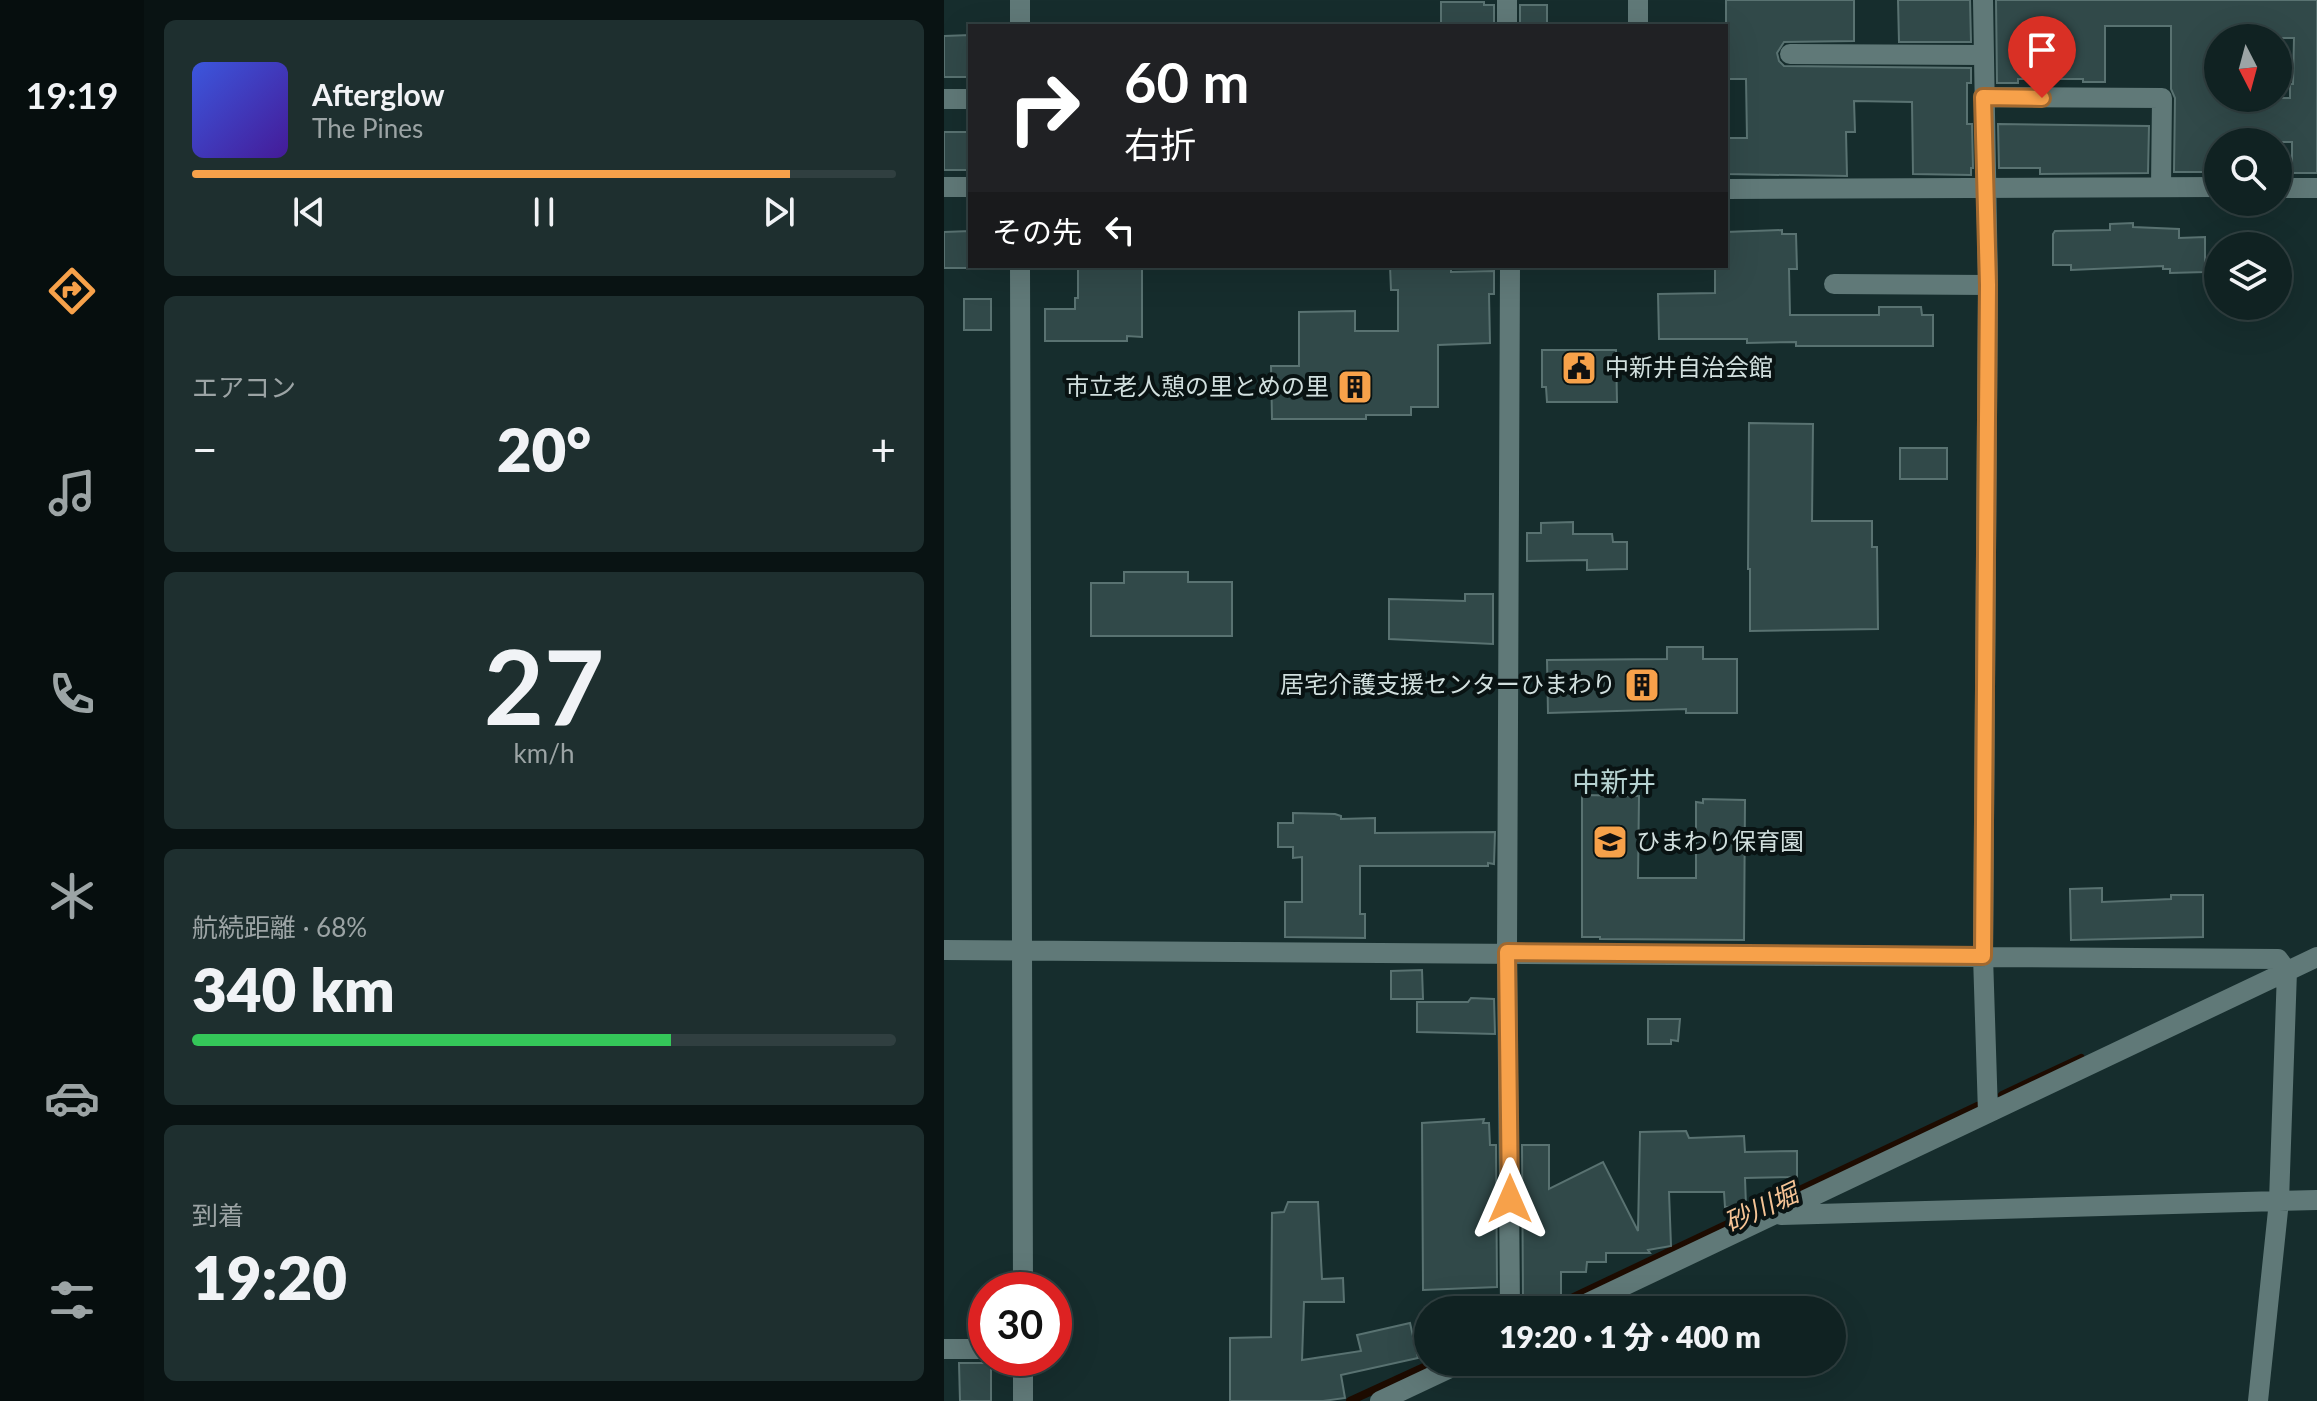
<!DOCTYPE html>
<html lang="ja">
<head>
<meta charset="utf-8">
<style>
  :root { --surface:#102222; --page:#1e2f2f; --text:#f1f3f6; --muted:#9ca4a5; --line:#303f40; --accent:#f7a14a }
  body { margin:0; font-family:Lato,"Noto Sans JP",sans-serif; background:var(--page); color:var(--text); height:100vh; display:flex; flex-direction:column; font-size:30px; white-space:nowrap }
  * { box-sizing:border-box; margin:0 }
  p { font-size:26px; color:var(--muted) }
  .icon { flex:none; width:44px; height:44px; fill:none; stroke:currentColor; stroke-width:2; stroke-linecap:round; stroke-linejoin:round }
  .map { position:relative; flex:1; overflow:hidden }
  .sheet { display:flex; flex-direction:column; gap:20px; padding:20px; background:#091313; width:800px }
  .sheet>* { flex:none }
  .guide { position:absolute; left:24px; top:24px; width:760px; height:244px; border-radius:0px; box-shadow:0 8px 32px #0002,0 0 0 2px var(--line); background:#202124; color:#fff; overflow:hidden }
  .needle { width:52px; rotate:174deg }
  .controls { position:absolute; left:1260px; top:24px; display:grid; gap:16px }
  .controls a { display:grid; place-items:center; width:88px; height:88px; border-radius:50%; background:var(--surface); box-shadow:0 8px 32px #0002,0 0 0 2px var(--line); font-size:40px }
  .speed { position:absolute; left:24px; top:1272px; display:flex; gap:16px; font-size:40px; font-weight:700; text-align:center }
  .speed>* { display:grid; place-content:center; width:104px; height:104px; border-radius:50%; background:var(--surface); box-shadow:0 8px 32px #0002,0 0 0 2px var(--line); line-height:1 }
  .speed .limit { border:12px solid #d22; background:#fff; color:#111 }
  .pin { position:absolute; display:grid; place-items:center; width:68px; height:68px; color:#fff; margin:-82px -34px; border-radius:50% 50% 50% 0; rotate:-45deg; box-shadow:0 0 8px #0007 }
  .pin .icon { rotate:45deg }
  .me { position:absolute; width:88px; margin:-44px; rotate:0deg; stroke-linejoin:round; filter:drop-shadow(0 0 6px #0008) }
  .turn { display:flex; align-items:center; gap:28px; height:168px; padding:0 24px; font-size:36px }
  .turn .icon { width:104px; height:104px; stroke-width:2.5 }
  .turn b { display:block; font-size:56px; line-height:68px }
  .then { display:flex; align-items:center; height:76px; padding:0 24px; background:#0003; gap:16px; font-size:30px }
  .big { font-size:60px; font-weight:800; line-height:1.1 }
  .sheet .card { flex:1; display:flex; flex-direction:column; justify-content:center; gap:12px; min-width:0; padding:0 28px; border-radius:12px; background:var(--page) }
  .sheet .dial { align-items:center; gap:0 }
  .dial b { font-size:104px; line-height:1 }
  .song { display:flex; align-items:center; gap:24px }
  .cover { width:96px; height:96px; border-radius:12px; background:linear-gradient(135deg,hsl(230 70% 55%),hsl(260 70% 35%)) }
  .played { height:8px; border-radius:4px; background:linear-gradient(90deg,var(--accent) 85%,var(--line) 85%) }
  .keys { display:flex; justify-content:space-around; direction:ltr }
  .heat { display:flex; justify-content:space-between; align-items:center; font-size:44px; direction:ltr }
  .charge { height:12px; border-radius:6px; background:linear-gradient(90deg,#34c759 68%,var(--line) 0) }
  .trip { position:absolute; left:470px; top:1296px; width:432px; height:80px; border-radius:40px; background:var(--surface); box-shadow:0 8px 32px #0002,0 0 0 2px var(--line); font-weight:800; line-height:80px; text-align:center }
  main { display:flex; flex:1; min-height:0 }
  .dock { display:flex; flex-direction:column; width:144px; justify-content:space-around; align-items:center; background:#060e0e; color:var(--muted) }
  .dock .icon { width:56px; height:56px }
  .dock .active { color:var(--accent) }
  .dock b { font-size:36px; color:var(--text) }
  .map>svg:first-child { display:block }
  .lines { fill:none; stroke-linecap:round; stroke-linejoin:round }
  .stream { stroke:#1d0b00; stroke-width:8 }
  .building { fill:#314949; stroke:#597271; stroke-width:2; fill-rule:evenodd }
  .minor { stroke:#607978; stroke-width:20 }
  .route-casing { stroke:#a16930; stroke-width:20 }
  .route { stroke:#f7a14a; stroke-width:14 }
  .labels { text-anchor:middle; stroke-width:8; stroke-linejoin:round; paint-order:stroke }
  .poi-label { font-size:24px; fill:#d1dfde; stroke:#091313; text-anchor:start }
  .water-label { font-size:26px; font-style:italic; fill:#f6c395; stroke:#091313 }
  .quarter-label { font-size:28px; fill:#b6d2d1; stroke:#091313 }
</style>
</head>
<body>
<main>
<nav class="dock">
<b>19:19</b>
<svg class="icon active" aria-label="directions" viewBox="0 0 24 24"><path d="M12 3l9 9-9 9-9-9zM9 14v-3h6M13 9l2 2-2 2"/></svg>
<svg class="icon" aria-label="music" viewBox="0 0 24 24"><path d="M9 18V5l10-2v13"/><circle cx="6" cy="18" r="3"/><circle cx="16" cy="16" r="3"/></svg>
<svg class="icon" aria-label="phone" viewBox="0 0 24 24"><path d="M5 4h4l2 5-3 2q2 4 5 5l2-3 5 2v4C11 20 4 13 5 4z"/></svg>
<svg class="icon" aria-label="climate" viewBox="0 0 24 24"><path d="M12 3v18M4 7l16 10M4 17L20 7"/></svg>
<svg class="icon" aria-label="car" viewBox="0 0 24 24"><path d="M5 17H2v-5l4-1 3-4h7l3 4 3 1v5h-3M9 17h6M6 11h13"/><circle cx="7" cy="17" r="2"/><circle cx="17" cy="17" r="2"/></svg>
<svg class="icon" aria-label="filters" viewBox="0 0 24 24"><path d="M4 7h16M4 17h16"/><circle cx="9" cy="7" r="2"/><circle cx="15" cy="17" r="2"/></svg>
</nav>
<section class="sheet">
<div class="card">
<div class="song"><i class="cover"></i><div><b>Afterglow</b><p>The Pines</p></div></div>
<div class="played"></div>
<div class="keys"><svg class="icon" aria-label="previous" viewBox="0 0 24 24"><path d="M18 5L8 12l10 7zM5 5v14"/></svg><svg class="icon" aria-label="pause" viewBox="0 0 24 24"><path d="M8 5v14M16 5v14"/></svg><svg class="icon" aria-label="next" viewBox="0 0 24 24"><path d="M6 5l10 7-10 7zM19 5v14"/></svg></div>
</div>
<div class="card"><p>エアコン</p>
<div class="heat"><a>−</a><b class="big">20°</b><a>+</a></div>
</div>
<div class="card dial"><b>27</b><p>km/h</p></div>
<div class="card"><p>航続距離 · 68%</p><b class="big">340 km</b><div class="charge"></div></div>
<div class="card"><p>到着</p><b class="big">19:20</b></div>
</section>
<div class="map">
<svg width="1373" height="1401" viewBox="0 0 1373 1401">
  <rect width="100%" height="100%" fill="#162d2d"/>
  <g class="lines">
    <!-- stream -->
    <path class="stream" d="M1058 1095 1137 1058
      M602 1310 1033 1106
      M406 1401 491 1362"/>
  </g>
  <!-- building -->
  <path class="building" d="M782 0H910V41L840 42 833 53 835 61 840 66 1027 68V83H1023V124H1028L1029 168H1027V175L969 174 968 102 910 101 911 132H902L903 176 782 174V138H803L802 79H782Z
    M954 0H1026L1027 42H955Z
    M1052 0H1373V173H1348V142H1274V172H1230L1231 98 1227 89V26H1161V82H1139V79H1074V83H1053ZM1273 38H1350L1349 84H1346V98H1274Z
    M497 2H540V5H550V26H497Z
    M576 5H603V26H576Z
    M26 35V77H0V36Z
    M1054 124 1205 126 1204 173 1096 174V168H1055Z
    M0 132H26V170H0Z
    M1189 223V227L1235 229V238L1261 237V272L1226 273V269H1219V266L1127 270V265H1109V234L1111 231 1166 230V224Z
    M838 230V234H852L853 269H845L846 315H935V307H977L978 315H989V346H852V342L803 343V339H715L714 294 771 293V266H782V232Z
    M26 231V268H0V232Z
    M134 266H198V337L183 336V341H101V309H131V298H134Z
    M446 266H507V272L550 271V294H545L546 343 494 345V407H467V415H422V419H328L327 366H355V312L411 311V331H454V290H447Z
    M20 299H47V330H20Z
    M598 350H672L673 402H603L602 387H598Z
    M805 423 869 424 868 521H928V547H933L934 629 806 631V569H804Z
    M956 448H1003V479H956Z
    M629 522V534H668L669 542H683V569L643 570V560L583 561V533H597V523Z
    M180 572H244V582H288V636H147V583H180Z
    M521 594H549V644L445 639V599L521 601Z
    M723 647H759V659H793V713H742V709L604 713 603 660 723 659Z
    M638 795 695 796 694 878H752V802L759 803V799L801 800 800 940 656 939V937H638Z
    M349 813 391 814 397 816V819L431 818V833L551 832 550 864 544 863V866H416V914H421V938L341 937V902H358V857L349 858V847H334V823H349Z
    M1158 888V902L1227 899V895H1259V937L1127 940 1126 889Z
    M478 970 479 999H447V971Z
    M527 998 550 999 551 1034 473 1032V1002H524Z
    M704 1019H736L734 1041 727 1040V1044H704Z
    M540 1119 539 1123H545L546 1145H552L553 1287 479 1290 478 1123Z
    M742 1131 745 1138 800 1136 801 1152 853 1151V1177L801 1178 802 1206 781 1207 780 1192H725L727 1246 704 1250 706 1253H662V1262H643L642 1272H617V1298L602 1299V1304L579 1303 578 1145H605V1189L659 1162 694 1231 696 1132Z
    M344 1202H374L378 1279 399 1278 400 1302H360L358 1360 417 1351 413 1335 466 1323 474 1358 397 1375 401 1398 379 1401H286V1338L327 1337 328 1213 340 1212Z
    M15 1363H47V1401H16Z"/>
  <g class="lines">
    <!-- minor -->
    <path class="minor" d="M76 0V26
      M694 0V26
      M1039 0 1044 285 1039 956 1044 1113
      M563 26V0
      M846 54 1038 55
      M1039 97 1218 98 1217 187
      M0 99H26
      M0 187H26
      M1334 188H1373
      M782 189 1274 187
      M76 266 79 1290
      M890 284 1044 285
      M0 950 1334 959 1343 971 1335 1201 1314 1401
      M837 1215 1373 1200
      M566 1310 563 952 566 266
      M629 1310 1373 957
      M0 1349H42
      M79 1358V1401
      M436 1401 519 1362"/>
  </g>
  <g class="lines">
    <defs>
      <path id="route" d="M566 1199 563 952 1039 956 1044 285 1039 97 1098 98"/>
    </defs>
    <!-- route casing -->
    <use href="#route" class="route-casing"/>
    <!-- route -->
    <use href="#route" class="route"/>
  </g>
  <!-- icons -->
  <defs>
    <symbol id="civic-square" viewBox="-11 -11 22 22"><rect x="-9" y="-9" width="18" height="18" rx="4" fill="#f7a14a" stroke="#091313"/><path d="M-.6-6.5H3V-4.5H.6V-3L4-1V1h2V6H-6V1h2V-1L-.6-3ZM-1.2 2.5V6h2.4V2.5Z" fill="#111"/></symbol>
    <symbol id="building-square" viewBox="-11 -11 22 22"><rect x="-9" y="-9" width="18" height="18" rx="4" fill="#f7a14a" stroke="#091313"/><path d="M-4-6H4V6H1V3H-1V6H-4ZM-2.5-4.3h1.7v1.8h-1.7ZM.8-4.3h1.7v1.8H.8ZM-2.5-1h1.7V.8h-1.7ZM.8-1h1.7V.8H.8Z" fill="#111"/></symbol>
    <symbol id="school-square" viewBox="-11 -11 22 22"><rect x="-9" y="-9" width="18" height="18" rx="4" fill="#f7a14a" stroke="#091313"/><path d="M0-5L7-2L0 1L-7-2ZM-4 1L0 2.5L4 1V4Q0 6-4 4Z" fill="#111"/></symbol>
  </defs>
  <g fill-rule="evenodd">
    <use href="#civic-square" x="615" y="348" width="40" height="40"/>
    <use href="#building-square" x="391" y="367" width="40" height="40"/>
    <use href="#building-square" x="678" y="665" width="40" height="40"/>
    <use href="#school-square" x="646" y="822" width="40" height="40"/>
  </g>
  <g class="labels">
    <!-- poi labels -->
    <g class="poi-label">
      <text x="661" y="376">中新井自治会館</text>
      <text x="385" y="395" text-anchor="end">市立老人憩の里とめの里</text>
      <text x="672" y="693" text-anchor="end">居宅介護支援センターひまわり</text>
      <text x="692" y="850">ひまわり保育園</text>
    </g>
    <!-- water labels -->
    <g class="water-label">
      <text transform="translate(817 1208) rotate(-25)" y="9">砂川堀</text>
    </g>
    <!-- quarter labels -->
    <g class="quarter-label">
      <text x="670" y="792">中新井</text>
    </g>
  </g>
</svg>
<div class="controls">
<a><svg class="needle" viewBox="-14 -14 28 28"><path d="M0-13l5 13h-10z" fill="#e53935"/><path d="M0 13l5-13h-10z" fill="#9ca4a5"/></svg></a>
<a><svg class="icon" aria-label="search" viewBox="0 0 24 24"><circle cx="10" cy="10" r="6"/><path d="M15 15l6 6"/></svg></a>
<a><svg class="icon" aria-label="layers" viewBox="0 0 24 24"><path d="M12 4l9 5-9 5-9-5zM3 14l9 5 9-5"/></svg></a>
</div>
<div class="speed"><div class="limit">30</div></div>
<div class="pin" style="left:1098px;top:98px;background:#d93025"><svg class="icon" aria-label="arrive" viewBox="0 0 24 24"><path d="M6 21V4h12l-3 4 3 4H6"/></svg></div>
<svg class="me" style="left:566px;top:1199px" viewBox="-20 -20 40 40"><path d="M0-17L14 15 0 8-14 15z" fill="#f7a14a" stroke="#fff" stroke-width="4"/></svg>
<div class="trip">19:20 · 1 分 · 400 m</div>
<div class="guide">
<div class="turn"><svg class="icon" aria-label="right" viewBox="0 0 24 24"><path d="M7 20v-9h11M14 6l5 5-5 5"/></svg><div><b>60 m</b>右折</div></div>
<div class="then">その先<svg class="icon" aria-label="left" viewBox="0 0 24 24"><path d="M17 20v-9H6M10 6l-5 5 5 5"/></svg></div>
</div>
</div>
</main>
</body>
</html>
